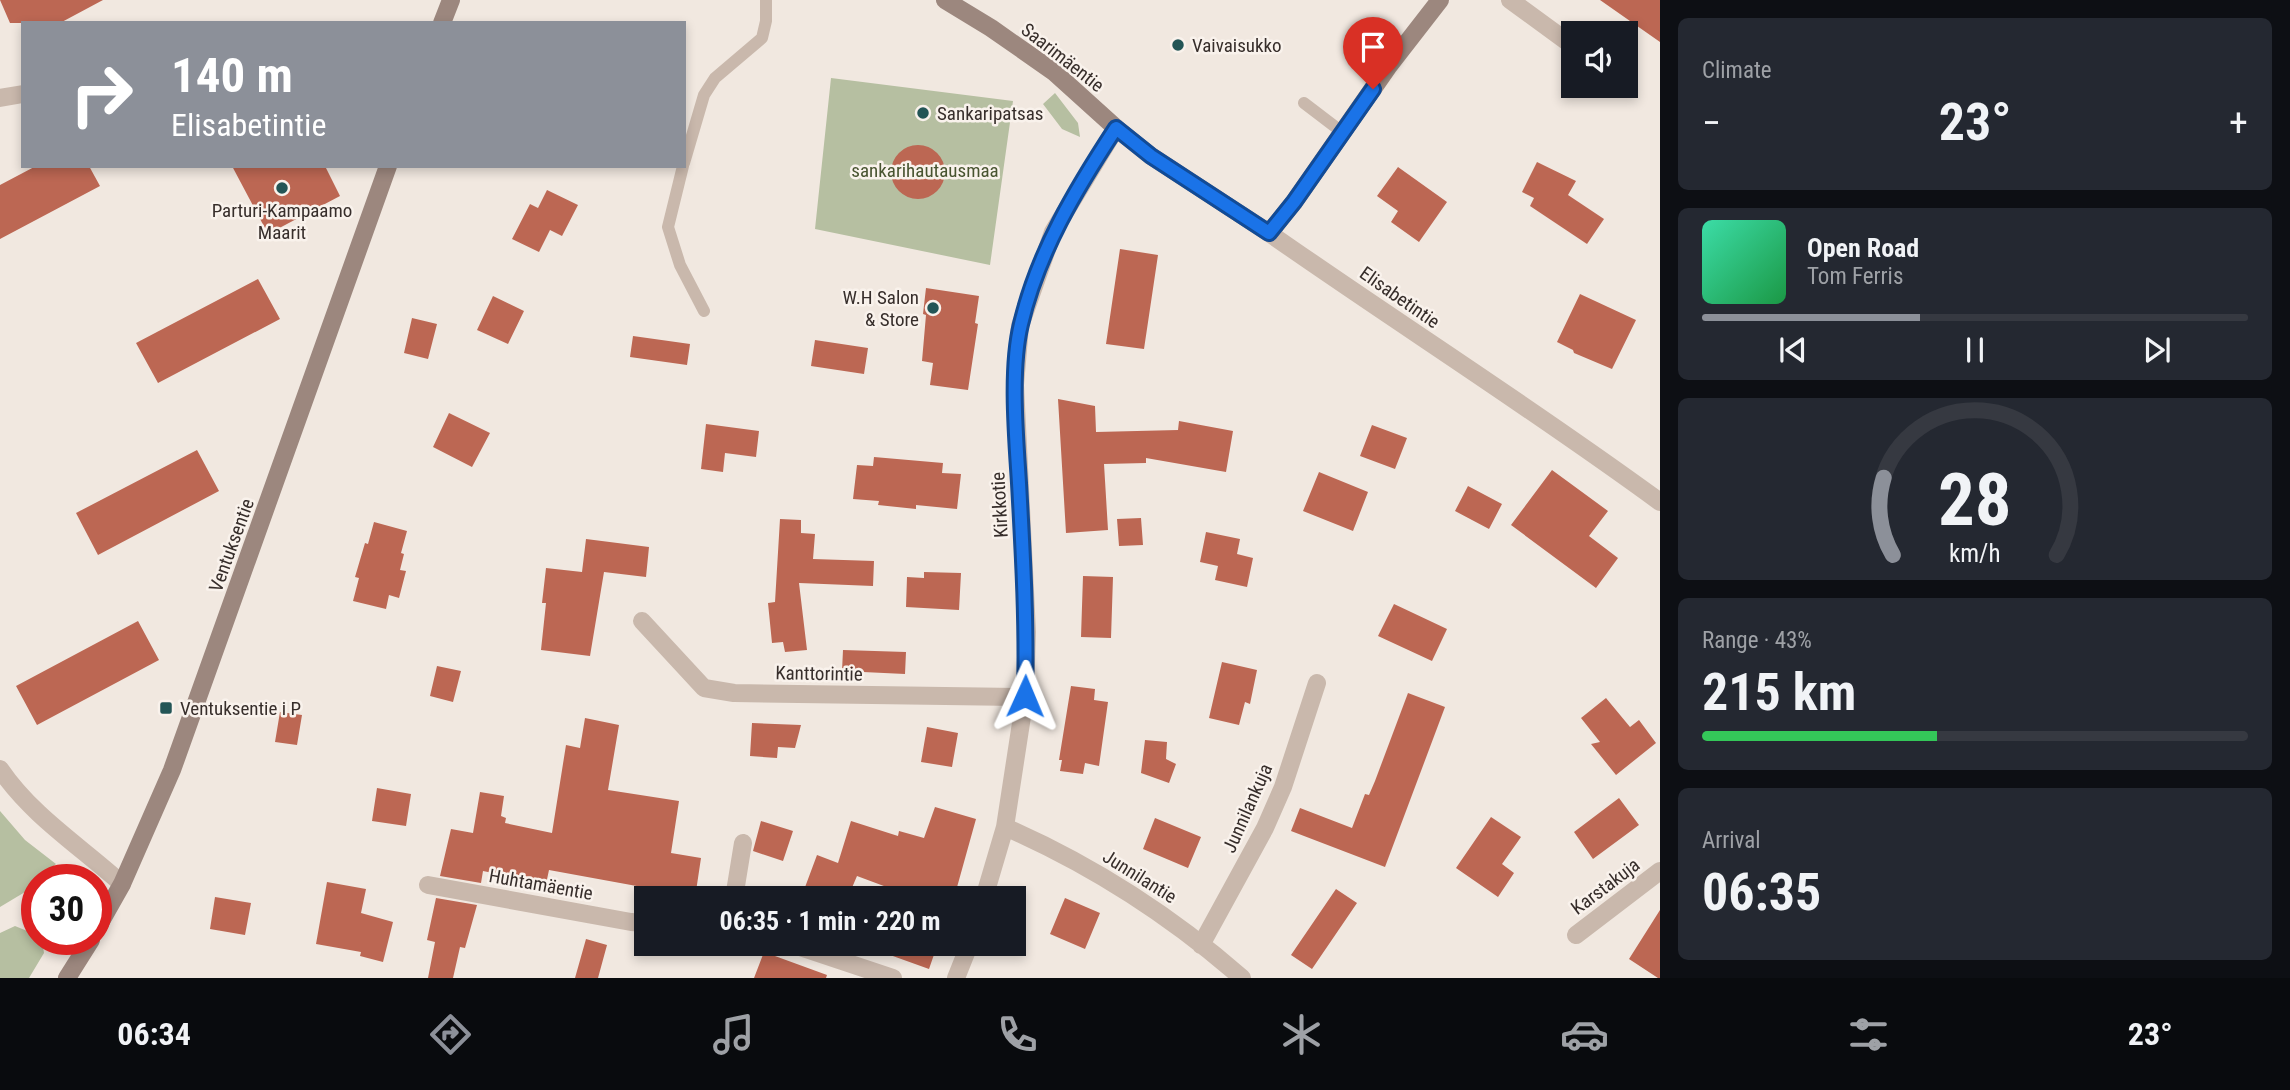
<!DOCTYPE html>
<html lang="en">
<head>
<meta charset="utf-8">
<style>
  :root { --surface:#171b24; --page:#242831; --text:#f1f3f6; --muted:#9ea1a6; --line:#363941; --accent:#8c9099 }
  body { margin:0; font-family:"Roboto Condensed",sans-serif; background:var(--page); color:var(--text); height:100vh; display:flex; flex-direction:column; font-size:26px; white-space:nowrap }
  * { box-sizing:border-box; margin:0 }
  p { font-size:23px; color:var(--muted) }
  .icon { flex:none; width:38px; height:38px; fill:none; stroke:currentColor; stroke-width:2; stroke-linecap:round; stroke-linejoin:round }
  .map { position:relative; flex:1; overflow:hidden }
  .sheet { display:flex; flex-direction:column; gap:18px; padding:18px; background:#0d0f14; width:630px }
  .sheet>* { flex:none }
  .guide { position:absolute; left:21px; top:21px; width:665px; height:147px; border-radius:0px; box-shadow:0 4px 10px #0003; background:#8c9099; color:#fff; overflow:hidden }
  .tools { position:absolute; left:1561px; top:21px; display:grid; gap:14px }
  .tools a { display:grid; place-items:center; width:77px; height:77px; border-radius:0px; background:var(--surface); box-shadow:0 4px 10px #0003; font-size:35px }
  .speed { position:absolute; left:21px; top:864px; display:flex; gap:14px; font-size:35px; font-weight:700; text-align:center }
  .speed>* { display:grid; place-content:center; width:91px; height:91px; border-radius:50%; background:var(--surface); box-shadow:0 4px 10px #0003; line-height:1 }
  .speed .limit { border:10px solid #d22; background:#fff; color:#111 }
  .pin { position:absolute; display:grid; place-items:center; width:60px; height:60px; color:#fff; margin:-72px -30px; border-radius:50% 50% 50% 0; rotate:-45deg; box-shadow:0 0 7px #0007 }
  .pin .icon { rotate:45deg }
  .me { position:absolute; width:77px; margin:-38px; rotate:1deg; stroke-linejoin:round; filter:drop-shadow(0 0 5px #0008) }
  .turn { display:flex; align-items:center; gap:24px; height:147px; padding:0 35px; font-size:32px }
  .turn .icon { width:91px; height:91px; stroke-width:2.5 }
  .turn b { display:block; font-size:49px; line-height:60px }
  .big { font-size:52px; font-weight:700; line-height:1.1 }
  .sheet .card { flex:1; display:flex; flex-direction:column; justify-content:center; gap:10px; min-width:0; padding:0 24px; border-radius:10px; background:var(--page) }
  .sheet .dial { align-items:center; gap:0 }
  .dial svg { height:182px; overflow:visible; fill:none; stroke:var(--line); stroke-width:7; stroke-linecap:round; text-anchor:middle }
  .dial text { fill:var(--text); stroke:none }
  .song { display:flex; align-items:center; gap:21px }
  .cover { width:84px; height:84px; border-radius:10px; background:linear-gradient(135deg,hsl(160 70% 55%),hsl(140 70% 35%)) }
  .played { height:7px; border-radius:4px; background:linear-gradient(90deg,var(--accent) 40%,var(--line) 40%) }
  .keys { display:flex; justify-content:space-around; direction:ltr }
  .heat { display:flex; justify-content:space-between; align-items:center; font-size:38px; direction:ltr }
  .charge { height:10px; border-radius:5px; background:linear-gradient(90deg,#34c759 43%,var(--line) 0) }
  .trip { position:absolute; left:634px; top:886px; width:392px; height:70px; border-radius:0px; background:var(--surface); box-shadow:0 4px 10px #0003; font-weight:700; line-height:70px; text-align:center }
  .dock { display:flex; height:112px; justify-content:space-around; align-items:center; background:#090b0e; color:var(--muted) }
  .dock .icon { width:49px; height:49px }
  .dock .current { color:var(--accent) }
  .dock b { font-size:32px; color:var(--text) }
  main { display:flex; flex:1; min-height:0 }
  .map>svg:first-child { display:block }
  .green { fill:#b6bfa1 }
  .building { fill:#bc6753 }
  .lines { fill:none; stroke-linecap:round; stroke-linejoin:round }
  .lane { stroke:#c9b8ac; stroke-width:12 }
  .street { stroke:#c9b8ac; stroke-width:18 }
  .secondary { stroke:#9c877e; stroke-width:18 }
  .route-casing { stroke:#114b97; stroke-width:18 }
  .route { stroke:#1a73e8; stroke-width:12 }
  .poi-dot { fill:#235556; stroke:#f9f2ec; stroke-width:2.5 }
  .labels { text-anchor:middle; stroke-width:5; stroke-linejoin:round; paint-order:stroke }
  .poi-label { font-size:19px; fill:#372e2b; stroke:#f9f2ec; text-anchor:start }
  .street-label { font-size:19px; fill:#372e2b; stroke:#f9f2ec }
  .park-label { font-size:19px; fill:#485430; stroke:#f9f2ec }
</style>
</head>
<body>
<main>
<div class="map">
<svg width="1660" height="978" viewBox="0 0 1660 978">
  <rect width="100%" height="100%" fill="#f1e8e0"/>
  <!-- green -->
  <path class="green" d="M831 78 1013 101 990 265 815 229Z
    M1055 93 1078 123 1080 137 1062 129 1043 104Z
    M0 811 25 840 56 864 25 892 0 907Z
    M15 926 37 935V940H42L44 953 29 978H0V933Z"/>
  <!-- building -->
  <path class="building" d="M0 0H103L60 23H10Z
    M1600 0H1660V42Z
    M891 172a27 27 0 1 1 54 0a27 27 0 1 1-54 0Z
    M1537 162 1576 181 1568 195 1604 219 1587 244 1530 206 1534 198 1522 192Z
    M36 166H89L100 186 0 239V185Z
    M232 166H325L340 196 268 234Z
    M1398 167 1447 202 1419 242 1391 222 1398 211 1377 196Z
    M547 190 578 205 562 236 550 230 539 252 512 239 530 204 538 208Z
    M1120 249 1158 255 1144 349 1106 344Z
    M258 279 280 319 158 383 136 343Z
    M926 288 979 296 975 323 978 324 968 390 930 385 933 363 922 361 926 315 923 314Z
    M1580 294 1636 320 1612 369 1574 353 1573 350 1557 342Z
    M493 296 524 311 508 344 477 330Z
    M412 318 437 324 428 359 404 353Z
    M633 336 690 344 687 365 630 357Z
    M815 340 868 348 864 374 811 366Z
    M1058 399 1095 406 1096 432 1178 430 1179 421 1233 431 1226 472 1146 458V463L1104 464 1108 530 1066 533Z
    M449 413 490 433 472 467 433 447Z
    M706 424 759 431 756 457 725 453 723 472 701 469Z
    M1372 425 1407 438 1395 469 1360 456Z
    M197 450 219 491 98 555 76 513Z
    M874 457 943 463 942 473 961 474 957 509 916 505V509L878 505 879 501 853 499 857 465 873 466Z
    M1552 470 1608 511 1589 536 1618 558 1596 588 1511 525Z
    M1319 472 1368 492 1353 531 1303 511Z
    M1468 486 1502 504 1489 529 1455 511Z
    M1141 518 1143 545 1119 546 1117 519Z
    M780 519 801 520V533L815 534 813 559 874 561 873 586 799 583 807 650 785 652 783 642 772 643 768 603 775 602Z
    M374 522 407 531 401 553 404 554 400 570 406 571 399 598 389 595 386 609 353 601 359 578 355 577 365 543 368 544Z
    M1206 532 1240 539 1237 554 1253 558 1247 587 1215 580 1218 566 1200 562Z
    M586 539 649 547 646 577 604 572 590 656 541 650 546 603H542L546 568 582 572Z
    M924 572 961 573 959 610 906 607 907 577 924 578Z
    M1083 576 1113 577 1111 638 1081 637Z
    M1394 604 1447 629 1432 661 1378 636Z
    M138 621 159 660 37 725 16 686Z
    M843 650 906 652 905 674 842 671Z
    M1222 662 1257 670 1250 704 1245 702 1239 725 1209 718Z
    M437 666 461 671 453 702 430 696Z
    M1071 686 1095 689 1094 700 1108 702 1099 766 1085 763 1083 774 1060 771 1062 760H1059Z
    M1408 693 1445 707 1385 867 1291 831 1300 808 1352 828 1365 794 1369 795 1375 781Z
    M1606 698 1630 727 1639 720 1656 743 1616 775 1591 744 1600 742 1581 718Z
    M280 712 302 715 297 745 275 742Z
    M585 718 619 725 608 790 679 801 671 853 701 858 695 898 641 890 642 887 549 870 546 884 483 871 481 883 440 876 451 829 473 833 480 792 504 796 501 816 506 818 505 823 552 833 566 745 580 748Z
    M752 723 801 725 795 748 778 747 777 758 750 756Z
    M927 727 958 733 952 767 921 762Z
    M1145 740 1167 742 1166 759 1176 764 1169 783 1141 773Z
    M377 788 411 794 406 826 372 821Z
    M1619 798 1639 825 1593 859 1574 832Z
    M935 807 976 819 954 898H916L857 876 851 890 845 888 841 898H801L817 855 838 863 851 821 898 836 899 831 924 838Z
    M1491 817 1521 837 1502 864 1514 873 1498 897 1456 868Z
    M1155 818 1201 837 1188 868 1143 849Z
    M761 821 793 831 783 861 753 851Z
    M327 882 366 889 361 913 393 922 383 962 360 956 361 952 316 944Z
    M1336 889 1357 903 1312 969 1291 955Z
    M215 897 251 903 245 935 210 929Z
    M436 898 477 905 465 948 460 947 453 978H428L435 942 427 940Z
    M1065 898 1100 913 1085 949 1050 934Z
    M1660 910V978H1658L1629 959Z
    M586 939 607 945 598 978H575Z
    M865 943H938L929 969 865 946Z
    M764 952 827 975 826 978H754Z"/>
  <g class="lines">
    <!-- lane -->
    <path class="lane" d="M1304 103 1342 132
      M684 163 704 95 715 78 762 38 766 21V0
      M683 166 668 227 680 265 704 311"/>
    <!-- street -->
    <path class="street" d="M1510 0 1573 46
      M1626 85 1627 86
      M0 98 23 94
      M1269 233C1399 324 1532 408 1660 502
      M642 621 704 688 734 693 1025 697
      M0 769C32 816 80 846 122 884
      M1005 827C1092 865 1171 916 1242 978
      M428 885 631 922 646 923
      M734 898 743 843
      M984 898 1005 827 1025 697 1027 632 1015 385 1020 326 1053 232 1116 128
      M1576 935 1660 871
      M788 943 893 978
      M1201 945 1265 828 1283 787 1317 683
      M956 978 970 943"/>
    <!-- secondary -->
    <path class="secondary" d="M945 0 991 28 1054 72 1116 128 1151 156 1269 233 1294 202 1388 67 1440 0
      M442 23 451 0
      M96 930 122 884 172 770 388 166
      M67 978 91 940"/>
  </g>
  <g class="lines">
    <defs>
      <path id="route" d="M1025 696C1027 625 1023 555 1019 483 1016 436 1010 369 1021 324 1038 252 1076 189 1116 128L1151 156 1269 233 1294 202 1373 89"/>
    </defs>
    <!-- route casing -->
    <use href="#route" class="route-casing"/>
    <!-- route -->
    <use href="#route" class="route"/>
  </g>
  <!-- markers -->
  <g class="poi-dot">
    <circle cx="1178" cy="45" r="7"/>
    <circle cx="923" cy="113" r="7"/>
    <circle cx="282" cy="188" r="7"/>
    <circle cx="933" cy="308" r="7"/>
    <rect x="159" y="701" width="14" height="14" rx="3.5"/>
  </g>
  <g class="labels">
    <!-- poi labels -->
    <g class="poi-label">
      <text x="1192" y="52">Vaivaisukko</text>
      <text x="937" y="120">Sankaripatsas</text>
      <text x="282" y="217" text-anchor="middle">Parturi-Kampaamo<tspan x="282" dy="22">Maarit</tspan></text>
      <text x="919" y="304" text-anchor="end">W.H Salon<tspan x="919" dy="22">&amp; Store</tspan></text>
      <text x="180" y="715">Ventuksentie i P</text>
    </g>
    <!-- street labels -->
    <g class="street-label">
      <text transform="translate(1063 57) rotate(38)" y="7">Saarimäentie</text>
      <text transform="translate(1400 297) rotate(35)" y="7">Elisabetintie</text>
      <text transform="translate(999 505) rotate(-93)" y="7">Kirkkotie</text>
      <text transform="translate(231 545) rotate(-70)" y="7">Ventuksentie</text>
      <text transform="translate(819 673) rotate(1)" y="7">Kanttorintie</text>
      <text transform="translate(1247 808) rotate(-66)" y="7">Junnilankuja</text>
      <text transform="translate(1140 876) rotate(32)" y="7">Junnilantie</text>
      <text transform="translate(541 884) rotate(10)" y="7">Huhtamäentie</text>
      <text transform="translate(1605 886) rotate(-37)" y="7">Karstakuja</text>
    </g>
    <!-- park labels -->
    <g class="park-label">
      <text x="925" y="177">sankarihautausmaa</text>
    </g>
  </g>
</svg>
<div class="tools">
<a><svg class="icon" aria-label="sound" viewBox="0 0 24 24"><path d="M4 9h4l5-4v14l-5-4H4zM17 9q2 3 0 6"/></svg></a>
</div>
<div class="speed"><div class="limit">30</div></div>
<div class="pin" style="left:1373px;top:89px;background:#d93025"><svg class="icon" aria-label="arrive" viewBox="0 0 24 24"><path d="M6 21V4h12l-3 4 3 4H6"/></svg></div>
<svg class="me" style="left:1025px;top:696px" viewBox="-20 -20 40 40"><path d="M0-17L14 15 0 8-14 15z" fill="#1a73e8" stroke="#fff" stroke-width="4"/></svg>
<div class="trip">06:35 · 1 min · 220 m</div>
<div class="guide">
<div class="turn"><svg class="icon" aria-label="right" viewBox="0 0 24 24"><path d="M7 20v-9h11M14 6l5 5-5 5"/></svg><div><b>140 m</b>Elisabetintie</div></div>
</div>
</div>
<section class="sheet">
<div class="card"><p>Climate</p>
<div class="heat"><a>−</a><b class="big">23°</b><a>+</a></div>
</div>
<div class="card">
<div class="song"><i class="cover"></i><div><b>Open Road</b><p>Tom Ferris</p></div></div>
<div class="played"></div>
<div class="keys"><svg class="icon" aria-label="previous" viewBox="0 0 24 24"><path d="M18 5L8 12l10 7zM5 5v14"/></svg><svg class="icon" aria-label="pause" viewBox="0 0 24 24"><path d="M8 5v14M16 5v14"/></svg><svg class="icon" aria-label="next" viewBox="0 0 24 24"><path d="M6 5l10 7-10 7zM19 5v14"/></svg></div>
</div>
<div class="card dial"><svg viewBox="0 0 100 80">
<path d="M14 69A42 42 0 1 1 86 69"/>
<path d="M14 69A42 42 0 0 1 10 35" stroke="#8c9099"/>
<text x="50" y="56" font-size="32" font-weight="700">28</text>
<text x="50" y="72" font-size="11">km/h</text>
</svg></div>
<div class="card"><p>Range · 43%</p><b class="big">215 km</b><div class="charge"></div></div>
<div class="card"><p>Arrival</p><b class="big">06:35</b></div>
</section>
</main>
<nav class="dock">
<b>06:34</b>
<svg class="icon current" aria-label="directions" viewBox="0 0 24 24"><path d="M12 3l9 9-9 9-9-9zM9 14v-3h6M13 9l2 2-2 2"/></svg>
<svg class="icon" aria-label="music" viewBox="0 0 24 24"><path d="M9 18V5l10-2v13"/><circle cx="6" cy="18" r="3"/><circle cx="16" cy="16" r="3"/></svg>
<svg class="icon" aria-label="phone" viewBox="0 0 24 24"><path d="M5 4h4l2 5-3 2q2 4 5 5l2-3 5 2v4C11 20 4 13 5 4z"/></svg>
<svg class="icon" aria-label="climate" viewBox="0 0 24 24"><path d="M12 3v18M4 7l16 10M4 17L20 7"/></svg>
<svg class="icon" aria-label="car" viewBox="0 0 24 24"><path d="M5 17H2v-5l4-1 3-4h7l3 4 3 1v5h-3M9 17h6M6 11h13"/><circle cx="7" cy="17" r="2"/><circle cx="17" cy="17" r="2"/></svg>
<svg class="icon" aria-label="filters" viewBox="0 0 24 24"><path d="M4 7h16M4 17h16"/><circle cx="9" cy="7" r="2"/><circle cx="15" cy="17" r="2"/></svg>
<b>23°</b>
</nav>
</body>
</html>
